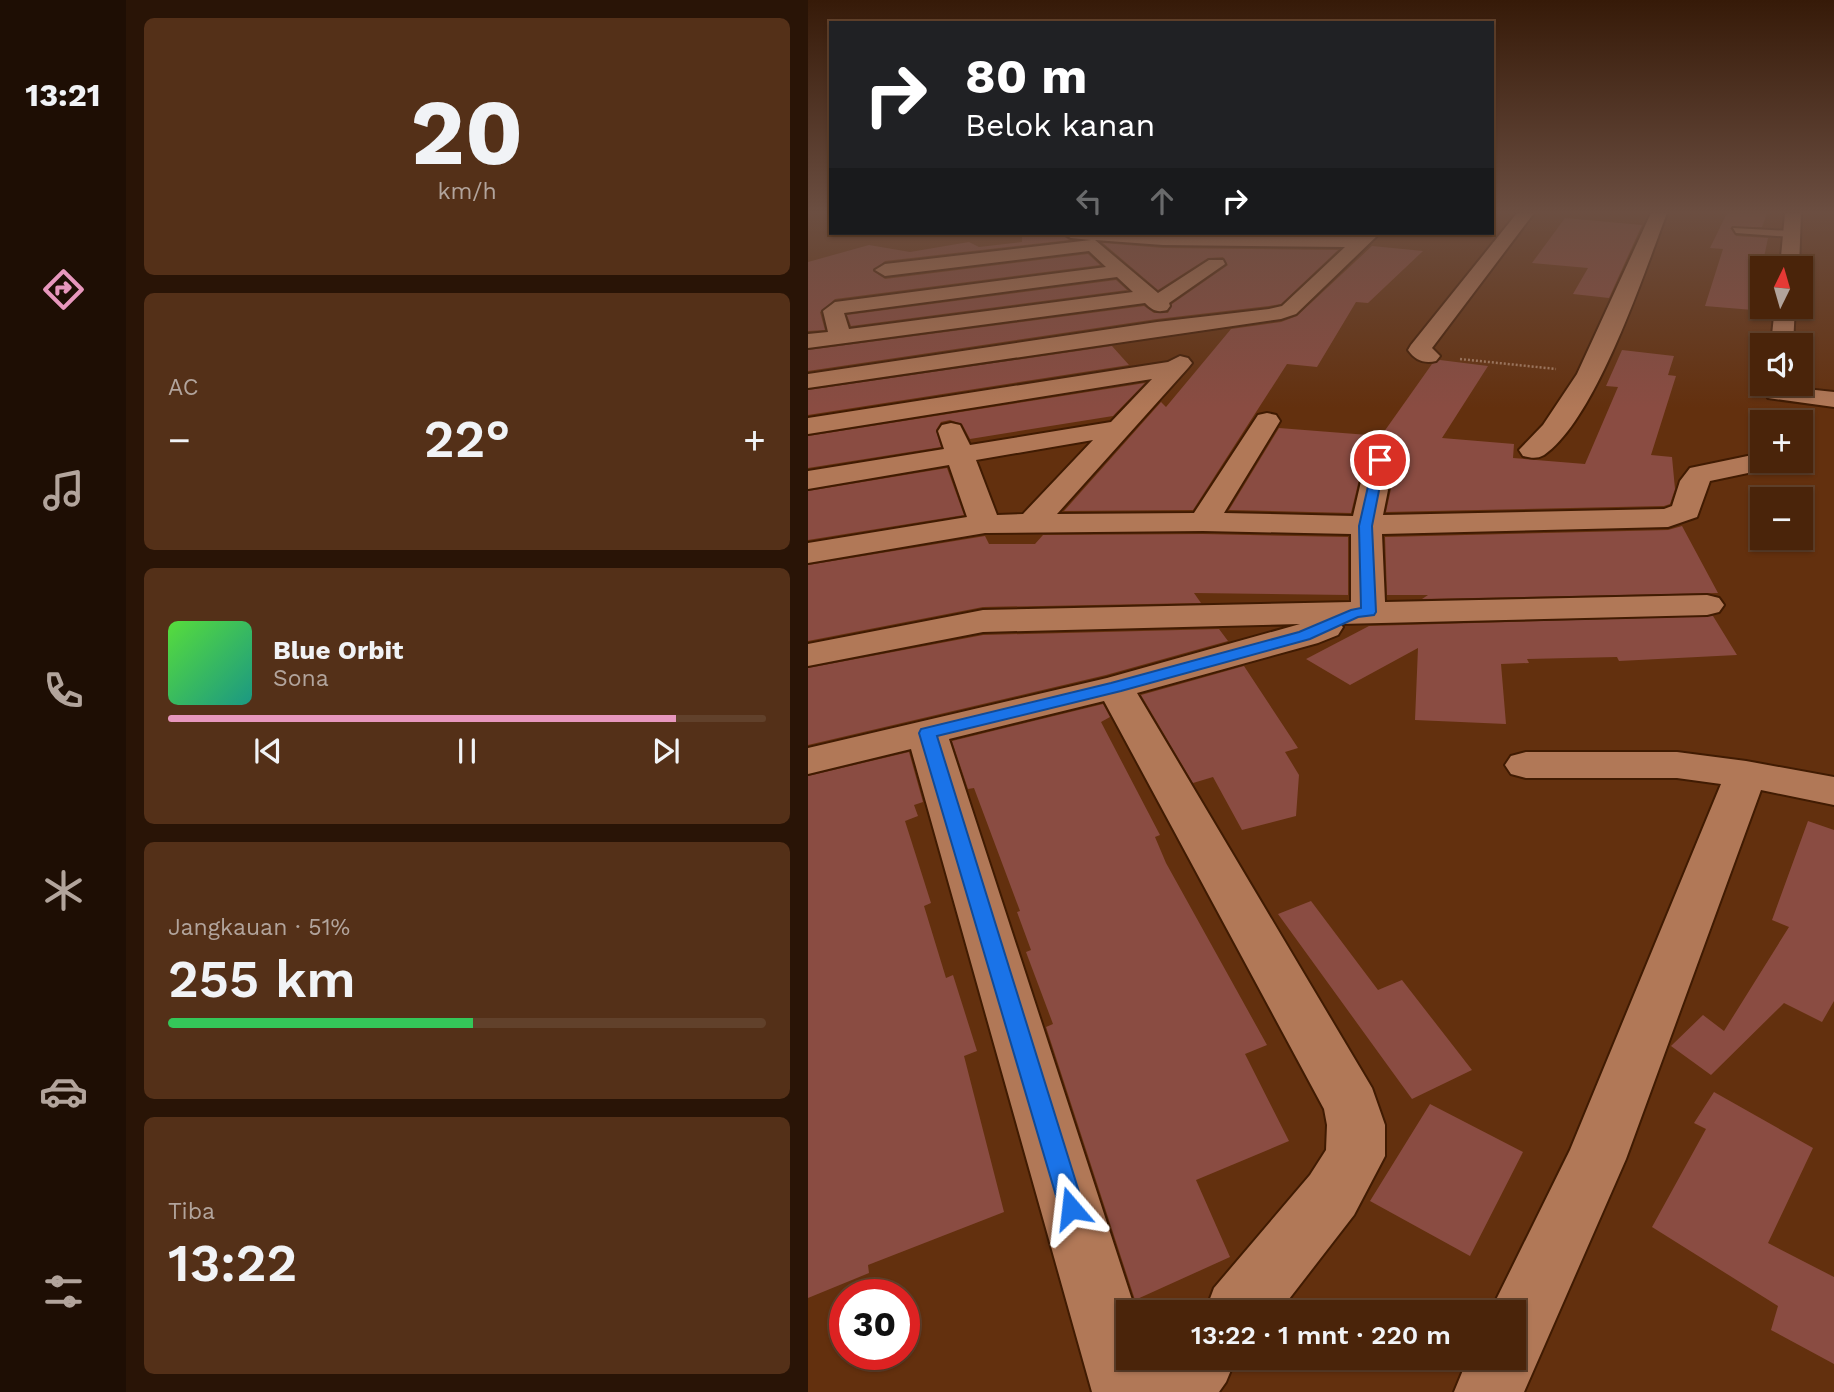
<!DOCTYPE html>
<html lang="id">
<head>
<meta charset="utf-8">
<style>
  :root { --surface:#4a240a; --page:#543018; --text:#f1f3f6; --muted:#b2a49c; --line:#61412b; --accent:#e797bd }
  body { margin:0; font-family:"Work Sans",sans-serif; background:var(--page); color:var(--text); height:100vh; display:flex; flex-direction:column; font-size:26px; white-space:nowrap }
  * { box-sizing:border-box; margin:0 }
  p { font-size:23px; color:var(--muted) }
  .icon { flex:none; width:38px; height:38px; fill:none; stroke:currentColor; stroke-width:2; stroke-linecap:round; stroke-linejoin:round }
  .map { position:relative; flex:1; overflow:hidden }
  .side { display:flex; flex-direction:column; gap:18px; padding:18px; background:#291406; width:682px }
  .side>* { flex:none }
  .top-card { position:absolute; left:21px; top:21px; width:665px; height:214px; border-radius:0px; box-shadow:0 2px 5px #0004,0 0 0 2px var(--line); background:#202124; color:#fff; overflow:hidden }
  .needle { width:46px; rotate:5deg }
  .fabs { position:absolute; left:942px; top:256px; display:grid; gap:14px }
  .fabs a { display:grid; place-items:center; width:63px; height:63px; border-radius:0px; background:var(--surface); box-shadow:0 2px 5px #0004,0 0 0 2px var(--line); font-size:35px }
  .speed { position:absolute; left:21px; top:1279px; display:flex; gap:14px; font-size:35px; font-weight:700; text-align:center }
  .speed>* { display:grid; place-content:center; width:91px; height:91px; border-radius:50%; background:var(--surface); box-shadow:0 2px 5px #0004,0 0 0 2px var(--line); line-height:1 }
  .speed .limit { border:10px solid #d22; background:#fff; color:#111 }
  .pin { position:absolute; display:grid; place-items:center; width:60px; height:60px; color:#fff; margin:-30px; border:4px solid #fff; border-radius:50%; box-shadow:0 2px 7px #0007 }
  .me { position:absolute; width:77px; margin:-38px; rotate:343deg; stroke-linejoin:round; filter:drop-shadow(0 0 5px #0008) }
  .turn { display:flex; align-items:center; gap:24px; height:147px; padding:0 21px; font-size:32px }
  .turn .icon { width:91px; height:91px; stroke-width:2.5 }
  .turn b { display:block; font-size:49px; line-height:60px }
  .lanes { display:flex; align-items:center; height:66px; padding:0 21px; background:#0003; justify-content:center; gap:35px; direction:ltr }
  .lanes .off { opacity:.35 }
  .big { font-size:52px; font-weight:600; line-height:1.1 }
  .side .card { flex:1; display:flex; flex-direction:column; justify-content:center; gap:10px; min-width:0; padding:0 24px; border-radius:10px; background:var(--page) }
  .side .dial { align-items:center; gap:0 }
  .dial b { font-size:91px; line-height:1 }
  .song { display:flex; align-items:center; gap:21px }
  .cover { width:84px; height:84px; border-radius:10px; background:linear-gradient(135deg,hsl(110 70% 55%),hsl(170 70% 35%)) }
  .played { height:7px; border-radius:4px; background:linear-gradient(90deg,var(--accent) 85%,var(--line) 85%) }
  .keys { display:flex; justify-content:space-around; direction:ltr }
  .heat { display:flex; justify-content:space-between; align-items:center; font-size:38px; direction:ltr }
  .charge { height:10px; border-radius:5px; background:linear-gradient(90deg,#34c759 51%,var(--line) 0) }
  .trip { position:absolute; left:308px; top:1300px; width:410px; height:70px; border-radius:0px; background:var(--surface); box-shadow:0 2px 5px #0004,0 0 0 2px var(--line); font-weight:600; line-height:70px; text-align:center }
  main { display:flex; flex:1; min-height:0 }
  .dock { display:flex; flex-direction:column; width:126px; justify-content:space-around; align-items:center; background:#1e0e04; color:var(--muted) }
  .dock .icon { width:49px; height:49px }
  .dock .on { color:var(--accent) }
  .dock b { font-size:32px; color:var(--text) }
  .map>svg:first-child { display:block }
  .building { fill:#8a4c42 }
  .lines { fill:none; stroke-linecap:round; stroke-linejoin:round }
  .lane-casing { stroke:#401b02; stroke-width:4 }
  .street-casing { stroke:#401b02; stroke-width:4 }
  .path { stroke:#a67e64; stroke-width:2.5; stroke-dasharray:2 2; stroke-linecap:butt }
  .lane { fill:#b17857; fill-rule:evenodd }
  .street { fill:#b17857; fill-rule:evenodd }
  .route { fill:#1a73e8; stroke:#114b97; stroke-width:2 }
</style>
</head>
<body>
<main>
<nav class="dock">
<b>13:21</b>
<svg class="icon on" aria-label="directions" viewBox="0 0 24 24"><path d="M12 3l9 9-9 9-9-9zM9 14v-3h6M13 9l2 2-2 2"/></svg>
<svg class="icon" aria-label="music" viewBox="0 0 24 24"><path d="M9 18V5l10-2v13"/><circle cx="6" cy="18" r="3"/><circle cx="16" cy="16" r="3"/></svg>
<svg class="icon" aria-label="phone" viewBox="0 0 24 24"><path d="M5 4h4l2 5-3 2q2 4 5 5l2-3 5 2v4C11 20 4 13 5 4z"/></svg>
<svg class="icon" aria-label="climate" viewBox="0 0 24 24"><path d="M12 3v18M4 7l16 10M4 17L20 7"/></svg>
<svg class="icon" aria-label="car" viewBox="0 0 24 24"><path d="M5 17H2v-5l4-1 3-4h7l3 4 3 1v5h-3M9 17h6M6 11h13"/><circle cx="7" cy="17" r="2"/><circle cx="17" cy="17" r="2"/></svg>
<svg class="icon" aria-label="filters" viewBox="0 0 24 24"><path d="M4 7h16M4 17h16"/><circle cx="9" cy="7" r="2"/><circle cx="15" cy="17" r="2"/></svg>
</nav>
<section class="side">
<div class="card dial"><b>20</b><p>km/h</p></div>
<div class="card"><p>AC</p>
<div class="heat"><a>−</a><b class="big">22°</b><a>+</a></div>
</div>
<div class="card">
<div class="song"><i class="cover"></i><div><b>Blue Orbit</b><p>Sona</p></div></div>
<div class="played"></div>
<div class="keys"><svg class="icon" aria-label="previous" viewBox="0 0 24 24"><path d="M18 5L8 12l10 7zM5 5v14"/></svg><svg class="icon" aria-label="pause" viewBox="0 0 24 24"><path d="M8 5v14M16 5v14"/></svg><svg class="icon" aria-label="next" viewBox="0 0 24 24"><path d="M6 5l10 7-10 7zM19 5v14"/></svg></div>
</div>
<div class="card"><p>Jangkauan · 51%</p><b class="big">255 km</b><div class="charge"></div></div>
<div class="card"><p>Tiba</p><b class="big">13:22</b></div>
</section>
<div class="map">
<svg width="1026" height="1392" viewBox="0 0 1026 1392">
  <rect width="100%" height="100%" fill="#63300e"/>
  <!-- building -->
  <path class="building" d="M919 213H959L954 227 922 228 928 236 960 238 945 310 897 306 915 249 902 248Z
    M757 218 834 225 801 298 765 294 780 268 724 263Z
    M214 233H252L261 240 77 261 65 271 77 279 280 254 292 265 27 299 12 312 17 330 0 331V262L61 245 102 252 161 242 171 247 214 242Z
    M295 243 355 248 530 250 473 304 461 306 349 319 0 371V350L336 306 346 313H360L364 304 420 265 415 257 400 258 350 290Z
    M564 246 615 251 560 303 548 302 509 367 479 364 385 510 256 511 353 402 358 407 423 329 473 322 489 316Z
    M308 280 319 290 43 326 39 315Z
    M304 346 321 365 0 415V390Z
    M814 350 866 356 860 375 868 376 843 455 864 457 867 489 862 504 856 506 578 512 589 461 583 451 571 449 561 451 556 459 543 513 421 510 471 428 573 436 624 364 632 360 680 366 634 438 706 444 705 458 777 464 810 387 798 386Z
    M337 383 305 416 162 439 154 424 142 420 133 422 128 430 133 447 0 468V436Z
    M139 468 156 515 0 540V491Z
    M874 526 910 593 614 599 620 595H579L577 537 860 530Z
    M395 534 540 537V595L386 593 393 603 175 607 0 641V565L177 536 181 544H227L235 535Z
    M905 616 929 655 811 661 809 657 719 659 721 663 693 664 698 724 607 720 610 648 542 685 498 659 561 626Z
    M411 629 420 641 298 675 0 745V668L175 635Z
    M436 666 490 748 477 752 491 775 488 816 434 830 405 777 385 783 333 695Z
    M295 704 302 717 293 722 352 835 347 837 358 863 459 1045 437 1054 481 1141 388 1180 422 1257 327 1300 238 1027 245 1024 218 952 223 950 209 912 212 911 166 788 160 789 144 741Z
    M101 752 115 802 106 805 110 816 97 821 123 903 116 906 138 978 145 975 169 1051 156 1056 196 1212 60 1265 61 1273 0 1298V776Z
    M1000 821 1026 830V1001L1014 1022 976 1003 903 1075 863 1046 895 1015 916 1031 981 927 964 920Z
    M503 901 570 990 594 980 664 1070 604 1099 470 914Z
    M906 1092 1005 1148 960 1243 1026 1277V1364L963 1330 970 1306 844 1227 898 1129 886 1123Z
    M622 1104 715 1152 662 1256 562 1201Z"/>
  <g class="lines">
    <defs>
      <path id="lane" d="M925 228 984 231 988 234 984 237 928 233Z"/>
      <path id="street" d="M709 213H726L624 348 632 356 628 361C616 364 607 360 600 350L603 345Z
        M843 213H859C836 273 788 419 736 455 729 459 723 458 715 456L711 450 735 425 769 374Z
        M977 213H993L991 268H972Z
        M254 233 549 237 553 233H572L488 314 473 319 0 388V374L349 322 461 309 474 306 537 247 355 245 287 240 350 293 401 260H415L417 264 361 303 362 306 359 310C349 313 344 310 337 303L0 348V334L20 332 15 311 27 302 298 267 281 251 77 276 67 270 77 264 283 240 263 238ZM309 277 325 292 41 329 36 313Z
        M967 306H987L985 345H963Z
        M372 356 380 358 384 363 380 368 249 514 386 513 450 415 459 413 468 415 472 421 416 513 545 516 558 460 562 454 572 452 582 454 586 460 575 515 856 509 864 506 872 481 882 468 954 453V460H977L973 466 902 481 889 517 860 527 574 534 577 602 899 595 911 598 916 605 911 612 899 615 532 624 535 627 530 635 510 643 329 693 564 1088 577 1125V1156L546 1215 471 1312H397L406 1288 502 1175 518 1150 519 1125 516 1109 296 701 141 739 328 1312H320V1358H343L345 1363 349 1358H428L418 1382 411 1392H284L103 749 0 774V748L299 678 492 624 175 632 0 666V644L175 610 543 602V534L395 531 177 533 0 563V543L159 517 141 465 0 489V471L136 449 130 431 134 425 143 423 152 425 162 445 303 422 344 379 0 434V418L360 362ZM285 440 215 514 189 515 168 460Z
        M969 386 1026 392V407L960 398 957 393 960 388Z
        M718 752H869L938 761 1026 777V805L953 790 818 1159 716 1392H646L660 1358H705V1312H682L762 1150 913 784 869 778H718L703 774 697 765 703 756Z"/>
    </defs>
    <!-- lane casing -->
    <use href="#lane" class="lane-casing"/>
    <!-- street casing -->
    <use href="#street" class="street-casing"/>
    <!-- path -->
    <path class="path" d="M652 359 748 369"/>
    <!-- lane -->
    <use href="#lane" class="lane"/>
    <!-- street -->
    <use href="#street" class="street"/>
  </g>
  <!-- sky -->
  <linearGradient id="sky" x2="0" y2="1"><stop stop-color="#361a08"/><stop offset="0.52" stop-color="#6b4e41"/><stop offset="1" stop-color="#6b4e41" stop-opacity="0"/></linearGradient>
  <rect width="1026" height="408" fill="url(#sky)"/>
  <!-- route -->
  <path class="route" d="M572 457 577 460 564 526 568 612 566 615 550 617 502 639 313 691 129 736 276 1208 272 1216 263 1220 254 1216 111 733 113 729 303 683 491 632 543 610 553 608 551 526 566 460Z"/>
</svg>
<div class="fabs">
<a><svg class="needle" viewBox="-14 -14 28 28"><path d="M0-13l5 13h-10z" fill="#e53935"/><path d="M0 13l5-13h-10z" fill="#b2a49c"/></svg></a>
<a><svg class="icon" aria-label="sound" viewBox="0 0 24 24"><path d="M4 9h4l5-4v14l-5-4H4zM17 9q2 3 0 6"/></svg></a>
<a>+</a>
<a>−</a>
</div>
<div class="speed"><div class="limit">30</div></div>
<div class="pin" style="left:572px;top:460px;background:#d93025"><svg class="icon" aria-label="arrive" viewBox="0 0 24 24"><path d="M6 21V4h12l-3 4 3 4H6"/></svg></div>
<svg class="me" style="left:263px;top:1208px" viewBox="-20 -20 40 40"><path d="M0-17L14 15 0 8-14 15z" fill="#1a73e8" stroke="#fff" stroke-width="4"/></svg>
<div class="trip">13:22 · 1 mnt · 220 m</div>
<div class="top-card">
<div class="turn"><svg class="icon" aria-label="right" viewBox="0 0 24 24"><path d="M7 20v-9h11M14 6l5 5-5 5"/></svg><div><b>80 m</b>Belok kanan</div></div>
<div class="lanes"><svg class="icon off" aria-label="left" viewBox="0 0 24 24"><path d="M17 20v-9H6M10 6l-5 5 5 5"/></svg><svg class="icon off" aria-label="ahead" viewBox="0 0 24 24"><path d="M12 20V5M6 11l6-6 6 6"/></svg><svg class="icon" aria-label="right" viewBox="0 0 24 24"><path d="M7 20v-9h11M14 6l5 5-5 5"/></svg></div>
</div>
</div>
</main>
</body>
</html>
